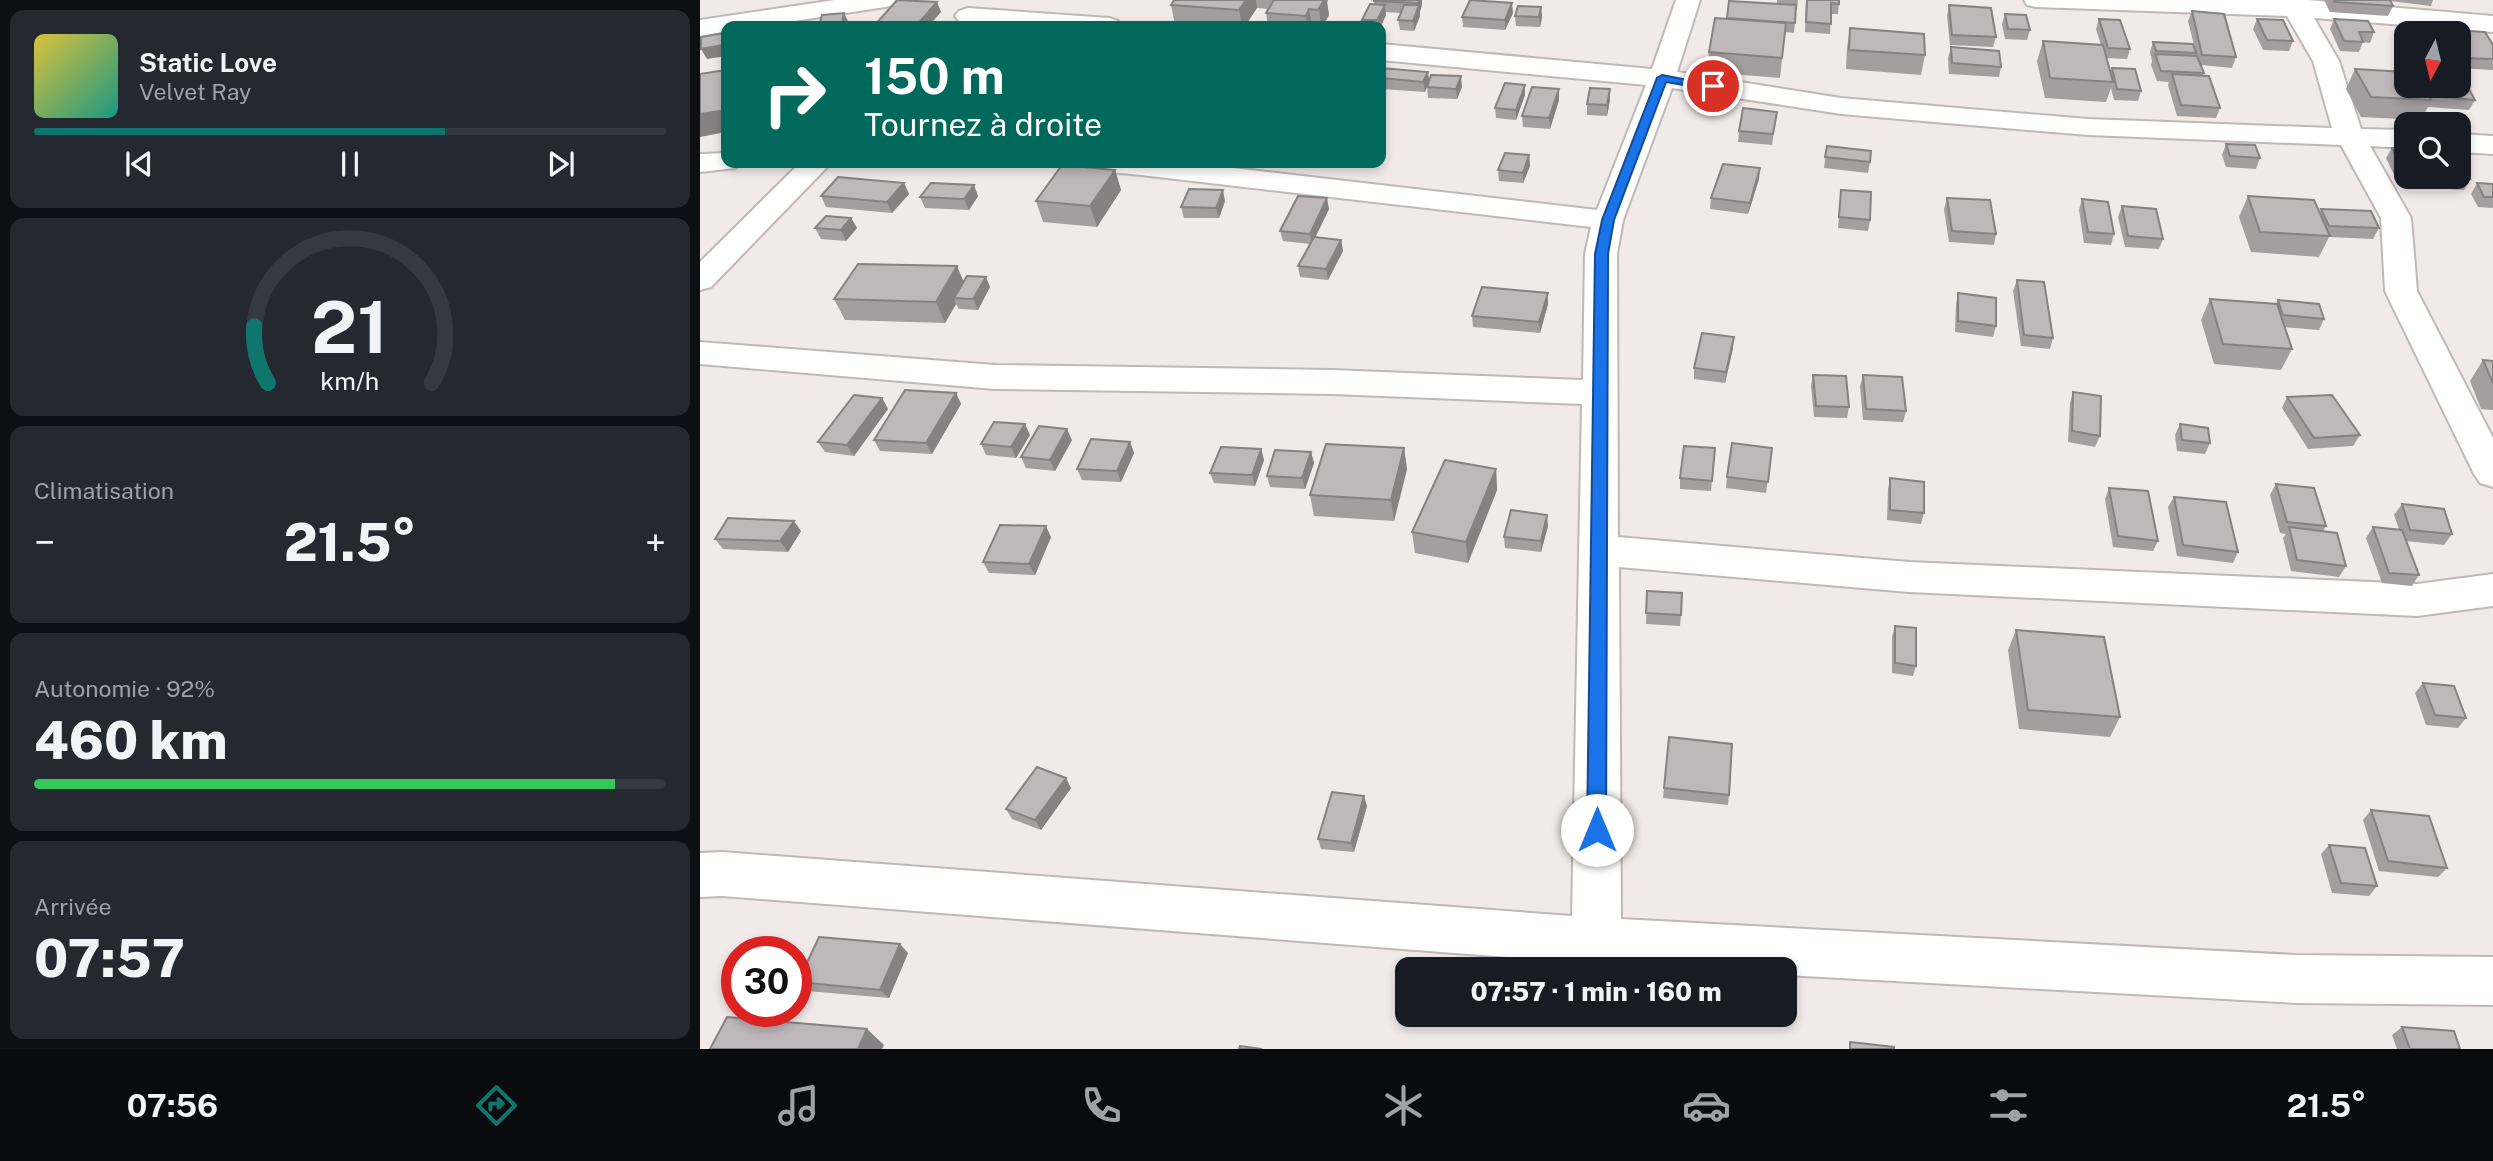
<!DOCTYPE html>
<html lang="fr">
<head>
<meta charset="utf-8">
<style>
  :root { --surface:#171b24; --page:#242831; --text:#f1f3f6; --muted:#9ea1a6; --line:#363941; --accent:#0f766e }
  body { margin:0; font-family:"Public Sans",sans-serif; background:var(--page); color:var(--text); height:100vh; display:flex; flex-direction:column; font-size:26px; white-space:nowrap }
  * { box-sizing:border-box; margin:0 }
  p { font-size:23px; color:var(--muted) }
  .icon { flex:none; width:38px; height:38px; fill:none; stroke:currentColor; stroke-width:2; stroke-linecap:round; stroke-linejoin:round }
  .map { position:relative; flex:1; overflow:hidden }
  .side { display:flex; flex-direction:column; gap:10px; padding:10px; background:#0d0f14; width:700px }
  .side>* { flex:none }
  .guide { position:absolute; left:21px; top:21px; width:665px; height:147px; border-radius:14px; box-shadow:0 4px 10px #0003; background:#00695c; color:#fff; overflow:hidden }
  .needle { width:46px; rotate:187deg }
  .tools { position:absolute; left:1694px; top:21px; display:grid; gap:14px }
  .tools a { display:grid; place-items:center; width:77px; height:77px; border-radius:14px; background:var(--surface); box-shadow:0 4px 10px #0003; font-size:35px }
  .speed { position:absolute; left:21px; top:936px; display:flex; gap:14px; font-size:35px; font-weight:700; text-align:center }
  .speed>* { display:grid; place-content:center; width:91px; height:91px; border-radius:50%; background:var(--surface); box-shadow:0 4px 10px #0003; line-height:1 }
  .speed .limit { border:10px solid #d22; background:#fff; color:#111 }
  .pin { position:absolute; display:grid; place-items:center; width:60px; height:60px; color:#fff; margin:-30px; border:4px solid #fff; border-radius:50%; box-shadow:0 2px 7px #0007 }
  .me { position:absolute; width:77px; margin:-38px; rotate:0deg; stroke-linejoin:round; filter:drop-shadow(0 0 5px #0008) }
  .turn { display:flex; align-items:center; gap:24px; height:147px; padding:0 28px; font-size:32px }
  .turn .icon { width:91px; height:91px; stroke-width:2.5 }
  .turn b { display:block; font-size:49px; line-height:60px }
  .big { font-size:52px; font-weight:800; line-height:1.1 }
  .side .widget { flex:1; display:flex; flex-direction:column; justify-content:center; gap:10px; min-width:0; padding:0 24px; border-radius:14px; background:var(--page) }
  .side .dial { align-items:center; gap:0 }
  .dial svg { height:182px; overflow:visible; fill:none; stroke:var(--line); stroke-width:7; stroke-linecap:round; text-anchor:middle }
  .dial text { fill:var(--text); stroke:none }
  .song { display:flex; align-items:center; gap:21px }
  .cover { width:84px; height:84px; border-radius:10px; background:linear-gradient(135deg,hsl(50 70% 55%),hsl(170 70% 35%)) }
  .played { height:7px; border-radius:4px; background:linear-gradient(90deg,var(--accent) 65%,var(--line) 65%) }
  .keys { display:flex; justify-content:space-around; direction:ltr }
  .heat { display:flex; justify-content:space-between; align-items:center; font-size:38px; direction:ltr }
  .charge { height:10px; border-radius:5px; background:linear-gradient(90deg,#34c759 92%,var(--line) 0) }
  .trip { position:absolute; left:695px; top:957px; width:402px; height:70px; border-radius:14px; background:var(--surface); box-shadow:0 4px 10px #0003; font-weight:800; line-height:70px; text-align:center }
  .dock { display:flex; height:112px; justify-content:space-around; align-items:center; background:#090b0e; color:var(--muted) }
  .dock .icon { width:49px; height:49px }
  .dock .current { color:var(--accent) }
  .dock b { font-size:32px; color:var(--text) }
  main { display:flex; flex:1; min-height:0 }
  .map>svg:first-child { display:block }
  .lines { fill:none; stroke-linecap:round; stroke-linejoin:round }
  .minor-casing { stroke:#bfb8b6; stroke-width:4 }
  .minor { fill:#fff; fill-rule:evenodd }
  .wall { fill:#a49ea0 }
  .shaded-wall { fill:#868182 }
  .building { fill:#bfb8ba; stroke:#868182; stroke-width:2 }
  .route { fill:#1a73e8; stroke:#114b97; stroke-width:2 }
</style>
</head>
<body>
<main>
<section class="side">
<div class="widget">
<div class="song"><i class="cover"></i><div><b>Static Love</b><p>Velvet Ray</p></div></div>
<div class="played"></div>
<div class="keys"><svg class="icon" aria-label="previous" viewBox="0 0 24 24"><path d="M18 5L8 12l10 7zM5 5v14"/></svg><svg class="icon" aria-label="pause" viewBox="0 0 24 24"><path d="M8 5v14M16 5v14"/></svg><svg class="icon" aria-label="next" viewBox="0 0 24 24"><path d="M6 5l10 7-10 7zM19 5v14"/></svg></div>
</div>
<div class="widget dial"><svg viewBox="0 0 100 80">
<path d="M14 69A42 42 0 1 1 86 69"/>
<path d="M14 69A42 42 0 0 1 8 44" stroke="#0f766e"/>
<text x="50" y="56" font-size="32" font-weight="700">21</text>
<text x="50" y="72" font-size="11">km/h</text>
</svg></div>
<div class="widget"><p>Climatisation</p>
<div class="heat"><a>−</a><b class="big">21.5°</b><a>+</a></div>
</div>
<div class="widget"><p>Autonomie · 92%</p><b class="big">460 km</b><div class="charge"></div></div>
<div class="widget"><p>Arrivée</p><b class="big">07:57</b></div>
</section>
<div class="map">
<svg width="1793" height="1049" viewBox="0 0 1793 1049">
  <rect width="100%" height="100%" fill="#f1eae8"/>
  <g class="lines">
    <defs>
      <path id="minor" d="M135 0H197L194 5 185 7 62 26H26V32L0 36V20Z
        M976 0H1000L977 72 1141 98 1388 119 1632 128 1613 61 1587 16 1336 7 1327 5 1324 0H1607L1793 16V32L1614 18 1639 61 1661 129 1706 130V148L1670 146 1711 218 1717 291 1793 438V487L1780 483 1774 474 1685 291 1681 218 1641 145 1388 135 1141 114 972 88 923 220 917 254 918 537 1209 562 1462 573 1717 584 1793 574V606L1717 616 1209 592 919 567 921 919 1595 955 1793 957V1005L1595 1003 1085 975V970H987L896 964 22 896 0 897V853L22 852 872 916 882 404 632 394 295 389 0 364V342L295 365 632 370 883 380 885 254 891 227 441 175 379 169 374 163H489L897 210 946 85 681 60V44L952 69Z
        M268 8 409 18 418 21 422 26H305L259 21 255 16 259 11Z
        M1759 134 1793 136V154L1759 152Z
        M26 153V163H40L36 168 0 172V154Z
        M100 163H131L11 287 0 290V262Z"/>
    </defs>
    <!-- minor casing -->
    <use href="#minor" class="minor-casing"/>
    <!-- minor -->
    <use href="#minor" class="minor"/>
  </g>
  <!-- wall -->
  <path class="wall" d="M474 0H628L627 2 629 15 623 26H568L566 13 568 9 557 8 545 26H497L475 25 471 5Z
    M722 0V5L720 11V16L714 31 700 30 698 20 701 13 685 12 686 15 681 26H663L662 20 674 4V1Z
    M1077 0H1098L1097 10 1096 9 1094 33 1085 32 1080 78 1007 72 1009 52 1027 19 1077 4Z
    M1106 0H1139L1138 14H1131L1130 34 1105 32Z
    M1624 0H1733L1731 6 1690 1 1693 6 1688 16 1630 12Z
    M1249 5 1296 37 1293 47 1250 45 1247 16Z
    M841 7 842 17 840 27 816 26 815 16Z
    M1492 11 1536 57 1532 68 1501 65 1504 73 1503 76 1520 108 1516 118 1477 116 1468 85 1469 82 1457 81 1451 65 1452 61 1450 52 1453 42 1495 49 1488 21Z
    M813 13 805 30 763 27 762 17Z
    M1305 14 1330 30 1327 40 1305 39 1302 24Z
    M1399 19 1430 49 1427 59 1406 58 1410 73 1412 68 1441 91 1438 101 1414 100 1411 88 1406 102 1345 98 1337 61 1343 41 1401 45 1396 29Z
    M1557 19 1593 41 1589 51 1563 50 1553 29Z
    M1634 19 1674 32 1670 43 1663 42 1659 52 1640 51 1630 29Z
    M1150 28 1225 55 1221 75 1146 69 1147 48Z
    M1747 30 1785 32 1793 45V70L1759 68V33H1745Z
    M1251 47 1301 67 1299 77 1249 74 1248 58Z
    M681 68 728 72 729 81 762 87 757 99 728 98 727 86 725 92 681 89Z
    M1655 69 1706 86 1775 100 1769 110 1728 107 1721 120 1661 117 1646 89Z
    M859 89V100L850 129 823 127 822 116Z
    M910 89V100L907 116 887 115V104Z
    M825 95 816 120 796 118 795 108Z
    M1077 112 1072 145 1038 142 1039 131Z
    M1526 144 1560 158 1556 169 1526 167 1522 155Z
    M1127 146 1170 162 1168 173 1124 168Z
    M1692 148 1706 149V177H1759L1770 179 1764 190 1699 185 1686 158Z
    M829 155 830 166 823 183 799 181 798 170Z
    M415 170 421 190 397 227 343 222 336 201Z
    M1059 179 1048 214 1010 209 1011 198Z
    M204 183 209 194 192 213 126 207 121 196Z
    M1777 183 1793 184V208L1778 207 1771 194Z
    M1141 190 1170 220 1168 231 1138 228Z
    M278 196 269 210 225 208 220 197Z
    M1548 196 1620 212 1621 209 1679 228 1673 239 1629 237 1619 257 1551 252 1539 217Z
    M1247 198 1296 234 1294 245 1249 242 1244 209Z
    M1382 199 1414 234 1411 245 1384 243 1379 210Z
    M525 201 519 218H484L481 207Z
    M1422 206 1463 239 1459 249 1425 247 1418 217Z
    M629 209 615 238 641 240 643 251 628 280 600 277 598 266 610 244 583 241 580 231Z
    M151 218 157 228 146 241 121 239 115 228Z
    M1317 280 1353 338 1350 349 1321 346 1313 291Z
    M264 282 290 287 278 310 259 309 256 304 245 323 145 320 134 299Z
    M848 293V304L840 333 773 327 772 316Z
    M1258 293 1296 326 1293 337 1255 332 1256 304Z
    M1510 299 1576 304 1578 300 1624 319 1619 330 1584 327 1592 349 1581 370 1514 364 1501 320Z
    M1033 348 1025 383 994 379V368Z
    M1783 360 1793 361V410L1781 409 1770 381Z
    M1113 375 1149 407 1147 418 1114 417 1111 386Z
    M1163 375 1206 411 1203 422 1163 420 1160 386Z
    M1373 392 1400 436 1395 447 1368 442 1370 403Z
    M256 393 261 404 232 454 180 451 174 440Z
    M1587 397 1660 435 1653 446 1608 449 1582 408Z
    M182 398 188 409 154 456 125 452 118 442Z
    M1480 424 1510 443 1505 454 1477 451 1475 435Z
    M330 435 316 458 286 455 281 444Z
    M372 440 355 471 326 468 321 457Z
    M430 442 434 453 421 482 382 480 377 469Z
    M704 448 707 469 694 521 614 516 610 495Z
    M1015 448 1011 491 980 489V478Z
    M1072 448 1066 493 1026 488 1027 477Z
    M561 449 564 460 555 486 514 483 510 473Z
    M611 452 614 463 605 489 570 487 567 476Z
    M796 469 797 490 768 563 715 553 712 532Z
    M1190 478 1224 513 1221 524 1187 520 1188 489Z
    M1576 484 1626 526 1623 531 1646 566 1639 577 1591 571 1583 538 1586 534 1580 533 1570 495Z
    M1409 488 1458 541 1453 551 1413 547 1405 499Z
    M1474 497 1538 552 1533 563 1477 556 1468 507Z
    M1702 504 1752 534 1744 545 1706 541 1719 575 1712 586 1682 583 1666 538 1673 527 1699 529 1694 515Z
    M848 526 841 552 805 548 804 537Z
    M101 531 88 552 23 549 15 539Z
    M351 537 335 575 289 573 283 562Z
    M947 591 981 615 980 626 946 624Z
    M1195 626 1216 666 1213 676 1192 673V637Z
    M1316 630 1420 717 1410 737 1319 729 1308 650Z
    M1723 683 1766 718 1758 728 1726 725 1715 693Z
    M969 737 1029 795 1028 805 963 798Z
    M371 788 341 830 312 819 306 809Z
    M667 806 654 852 621 849 618 839Z
    M1671 810 1747 868 1738 877 1679 871 1663 820Z
    M1629 845 1677 886 1669 896 1632 893 1621 854Z
    M208 953 189 998 107 991 98 982Z
    M1702 1027 1760 1049H1697L1692 1035Z"/>
  <!-- shaded-wall -->
  <path class="shaded-wall" d="M546 0H556L557 8 545 26H542L539 10Z
    M618 0H628L627 2 629 15 623 26H621Z
    M719 0H722V5L720 11V16L714 31 713 21 718 8V3Z
    M237 2 241 12 229 26H216Z
    M812 3 813 13 805 30V20Z
    M685 5 686 15 681 26H678L677 20Z
    M841 7 842 17 840 27 839 17Z
    M609 9 612 26H607L606 16Z
    M144 13 149 23 148 26H141Z
    M23 33 26 39V56L7 59 1 49Z
    M728 72 729 82 725 92 723 82Z
    M761 76 762 87 757 99 756 89Z
    M825 85V95L816 120V110Z
    M859 89V100L850 129 849 118Z
    M910 89V100L907 116V105Z
    M26 110V132L0 137V114Z
    M829 155 830 166 823 183V173Z
    M1060 168 1059 179 1048 214 1050 203Z
    M415 170 421 190 397 227 390 206Z
    M204 183 209 194 192 213 187 202Z
    M274 185 278 196 269 210 264 199Z
    M523 190 525 201 519 218 516 208Z
    M627 198 629 209 612 244 610 234Z
    M151 218 157 228 146 241 141 230Z
    M641 240 643 251 628 280 626 269Z
    M257 266 266 287 254 298 256 304 245 323 236 302Z
    M286 277 290 287 278 310 273 299Z
    M848 293V304L840 333 839 322Z
    M1034 337 1033 348 1025 383 1026 372Z
    M256 393 261 404 232 454 226 443Z
    M182 398 188 409 154 456 147 445Z
    M325 424 330 435 316 458 311 447Z
    M367 429 372 440 355 471 350 460Z
    M430 442 434 453 421 482 417 471Z
    M704 448 707 469 694 521 691 500Z
    M561 449 564 460 555 486 552 475Z
    M611 452 614 463 605 489 602 478Z
    M796 469 797 490 768 563 766 542Z
    M847 515 848 526 841 552V541Z
    M94 521 101 531 88 552 80 541Z
    M346 526 351 537 335 575 329 564Z
    M366 778 371 788 341 830 335 820Z
    M664 796 667 806 654 852 651 843Z
    M200 944 208 953 189 998 180 990Z
    M167 1029 184 1045 182 1049H158Z"/>
  <!-- building -->
  <path class="building" d="M197 0 237 2 216 26H174Z
    M474 0H546L539 10 471 5Z
    M574 0H624L618 10 609 9 606 16 566 13Z
    M674 0H719L718 3 674 1Z
    M770 0 812 3 805 20 762 17Z
    M1107 0H1139V4L1131 3V24L1106 22Z
    M1634 0H1690L1693 6 1635 2Z
    M1029 1 1096 5 1095 23 1027 18Z
    M670 4 685 5 677 20H662Z
    M704 5H719L713 21 698 20Z
    M1249 5 1291 8 1296 37 1252 35Z
    M818 6 841 7 839 17 815 16Z
    M1492 11 1524 14 1536 57 1502 55Z
    M144 13 141 26H119L122 15Z
    M1305 14 1326 15 1330 30 1308 29Z
    M1015 18 1086 23 1082 58 1009 52Z
    M1399 19 1420 20 1430 49 1408 48Z
    M1557 19 1583 20 1593 41 1567 40Z
    M1634 19 1668 21 1674 32H1659L1663 42 1644 41Z
    M1150 28 1224 34 1225 55 1149 50Z
    M1747 30 1785 32 1793 45V59L1763 58 1759 50V33H1749Z
    M23 33V45L1 49V37Z
    M1343 41 1403 45 1413 82 1350 78Z
    M1453 42 1493 44 1496 53 1456 51Z
    M1251 47 1299 51 1301 67 1252 63Z
    M1455 54 1497 56 1504 73 1461 71Z
    M681 68 728 72 723 82 681 78Z
    M1412 68 1435 69 1441 91 1417 89Z
    M1655 69 1706 72V86H1723L1731 100 1671 97Z
    M26 70V110L0 114V74Z
    M1472 74 1509 76 1520 108 1481 105Z
    M731 75 761 76 756 89 727 87Z
    M1759 81 1765 82 1775 100 1729 96 1723 86H1759Z
    M805 83 825 85 816 110 795 108Z
    M832 87 859 89 849 118 822 116Z
    M890 88 910 89 907 105 887 104Z
    M1043 108 1077 112 1073 134 1039 131Z
    M1526 144 1555 145 1560 158 1530 156Z
    M1127 146 1171 151 1170 162 1125 157Z
    M1692 148 1706 149V175H1705Z
    M805 153 829 155 823 173 798 170Z
    M1759 159 1770 179 1736 177H1759Z
    M1023 164 1060 168 1050 203 1011 198Z
    M362 165 415 170 390 206 336 201Z
    M138 177 204 183 187 202 121 196Z
    M231 183 274 185 264 199 220 197Z
    M1777 183 1793 184V197H1784Z
    M489 189 523 190 516 208 481 207Z
    M1141 190 1171 192 1170 220 1139 217Z
    M598 196 627 198 610 234 580 231Z
    M1548 196 1614 200 1630 236 1560 232Z
    M1247 198 1290 200 1296 234 1252 231Z
    M1382 199 1408 202 1414 234 1388 232Z
    M1422 206 1456 209 1463 239 1428 236Z
    M1621 209 1671 211 1679 228 1629 226Z
    M126 216 151 218 141 230 115 228Z
    M614 237 641 240 626 269 598 266Z
    M158 264 257 266 236 302 134 299Z
    M267 276 286 277 273 299 254 298Z
    M1317 280 1344 282 1353 338 1324 335Z
    M782 287 848 293 839 322 772 316Z
    M1258 293 1296 298V326L1258 321Z
    M1510 299 1577 304 1592 349 1523 344Z
    M1578 300 1619 304 1624 319 1583 315Z
    M1002 333 1034 337 1026 372 994 368Z
    M1783 360 1793 361V383Z
    M1113 375 1146 376 1149 407 1116 406Z
    M1163 375 1202 377 1206 411 1166 409Z
    M205 390 256 393 226 443 174 440Z
    M1373 392 1401 396 1400 436 1372 431Z
    M154 395 182 398 147 445 118 442Z
    M1632 395 1660 435 1614 438 1587 397Z
    M294 422 325 424 311 447 281 444Z
    M1480 424 1508 428 1510 443 1482 440Z
    M339 426 367 429 350 460 321 457Z
    M391 439 430 442 417 471 377 469Z
    M1032 443 1072 448 1068 482 1027 477Z
    M626 444 704 448 691 500 610 495Z
    M984 446 1015 448 1012 481 980 478Z
    M521 447 561 449 552 475 510 473Z
    M575 450 611 452 602 478 567 476Z
    M745 460 796 469 766 542 712 532Z
    M1190 478 1224 482V513L1190 510Z
    M1576 484 1614 488 1626 526 1587 522Z
    M1409 488 1448 491 1458 541 1418 536Z
    M1474 497 1526 502 1538 552 1483 545Z
    M1702 504 1744 509 1752 534 1710 530Z
    M811 510 847 515 841 541 804 537Z
    M28 518 94 521 80 541 15 539Z
    M300 525 346 526 329 564 283 562Z
    M1589 527 1637 533 1646 566 1597 560Z
    M1673 527 1702 530 1719 575 1689 573Z
    M947 591 982 593 981 615 946 613Z
    M1195 626 1216 628V666L1195 663Z
    M1316 630 1404 637 1420 717 1328 710Z
    M1723 683 1754 686 1766 718 1735 715Z
    M969 737 1032 744 1029 795 964 788Z
    M337 767 366 778 335 820 306 809Z
    M632 792 664 796 651 843 618 839Z
    M1671 810 1729 816 1747 868 1688 861Z
    M1629 845 1665 848 1677 886 1641 883Z
    M119 937 200 944 180 990 98 982Z
    M27 1017 167 1029 158 1049H10Z
    M1702 1027 1754 1031 1760 1049H1710Z
    M1150 1042 1194 1047V1049H1150Z
    M540 1046 562 1049H539Z"/>
  <!-- route -->
  <path class="route" d="M962 75 1019 86 1013 90 966 82 914 220 908 254 906 830 903 836 897 838 890 836 887 830 895 254 902 220 957 78Z"/>
</svg>
<div class="tools">
<a><svg class="needle" viewBox="-14 -14 28 28"><path d="M0-13l5 13h-10z" fill="#e53935"/><path d="M0 13l5-13h-10z" fill="#9ea1a6"/></svg></a>
<a><svg class="icon" aria-label="search" viewBox="0 0 24 24"><circle cx="10" cy="10" r="6"/><path d="M15 15l6 6"/></svg></a>
</div>
<div class="speed"><div class="limit">30</div></div>
<div class="pin" style="left:1013px;top:86px;background:#d93025"><svg class="icon" aria-label="arrive" viewBox="0 0 24 24"><path d="M6 21V4h12l-3 4 3 4H6"/></svg></div>
<svg class="me" style="left:897px;top:830px" viewBox="-20 -20 40 40"><circle r="19" fill="#fff"/><path d="M0-13L10 11 0 6-10 11z" fill="#1a73e8"/></svg>
<div class="trip">07:57 · 1 min · 160 m</div>
<div class="guide">
<div class="turn"><svg class="icon" aria-label="right" viewBox="0 0 24 24"><path d="M7 20v-9h11M14 6l5 5-5 5"/></svg><div><b>150 m</b>Tournez à droite</div></div>
</div>
</div>
</main>
<nav class="dock">
<b>07:56</b>
<svg class="icon current" aria-label="directions" viewBox="0 0 24 24"><path d="M12 3l9 9-9 9-9-9zM9 14v-3h6M13 9l2 2-2 2"/></svg>
<svg class="icon" aria-label="music" viewBox="0 0 24 24"><path d="M9 18V5l10-2v13"/><circle cx="6" cy="18" r="3"/><circle cx="16" cy="16" r="3"/></svg>
<svg class="icon" aria-label="phone" viewBox="0 0 24 24"><path d="M5 4h4l2 5-3 2q2 4 5 5l2-3 5 2v4C11 20 4 13 5 4z"/></svg>
<svg class="icon" aria-label="climate" viewBox="0 0 24 24"><path d="M12 3v18M4 7l16 10M4 17L20 7"/></svg>
<svg class="icon" aria-label="car" viewBox="0 0 24 24"><path d="M5 17H2v-5l4-1 3-4h7l3 4 3 1v5h-3M9 17h6M6 11h13"/><circle cx="7" cy="17" r="2"/><circle cx="17" cy="17" r="2"/></svg>
<svg class="icon" aria-label="filters" viewBox="0 0 24 24"><path d="M4 7h16M4 17h16"/><circle cx="9" cy="7" r="2"/><circle cx="15" cy="17" r="2"/></svg>
<b>21.5°</b>
</nav>
</body>
</html>
